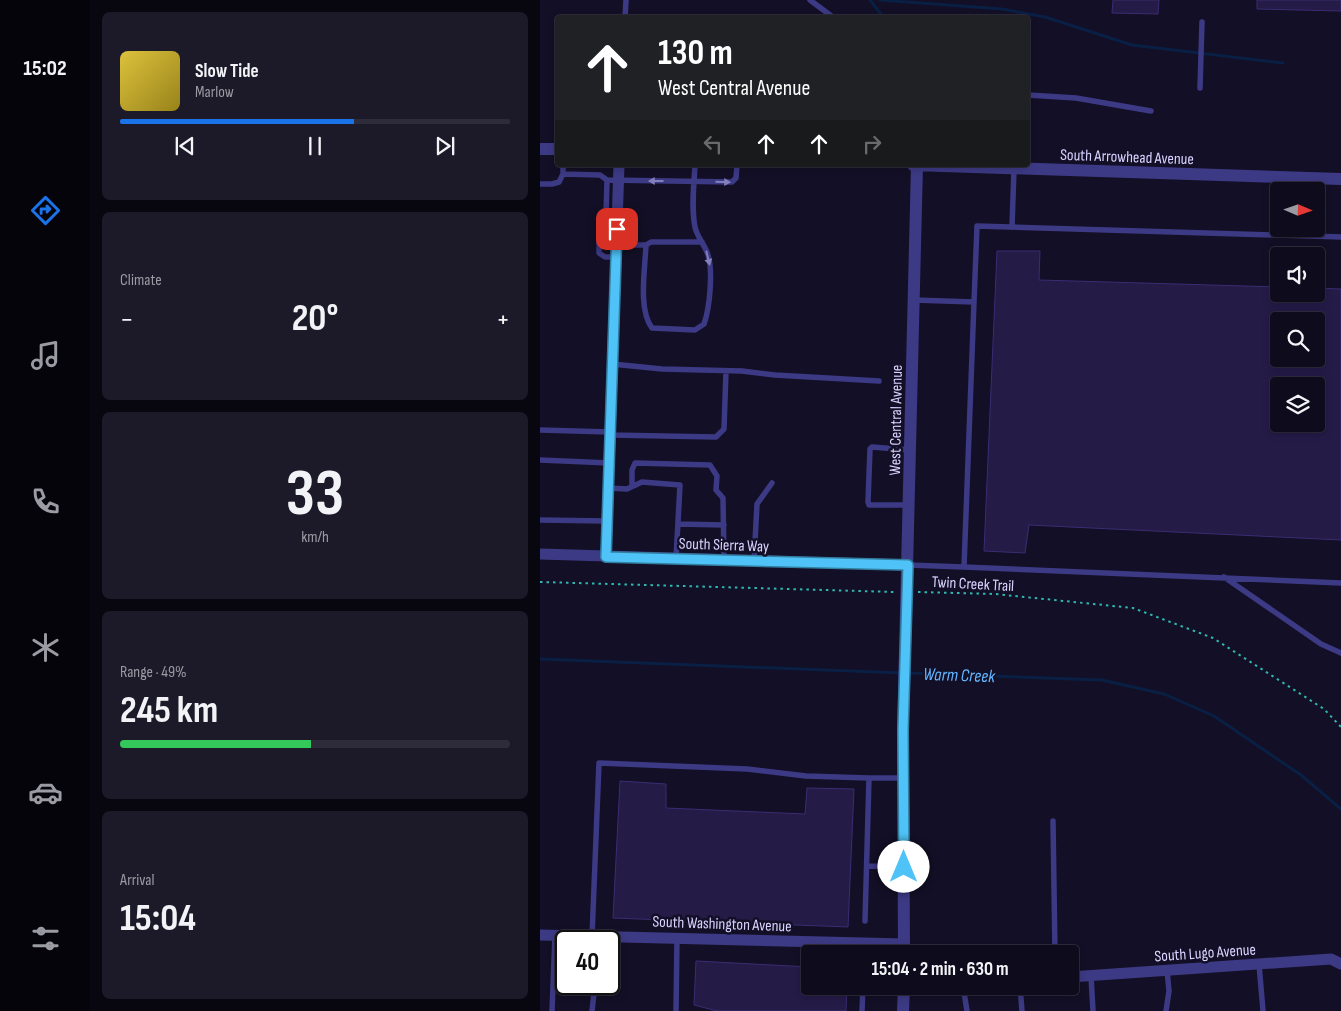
<!DOCTYPE html>
<html lang="en">
<head>
<meta charset="utf-8">
<style>
  :root { --surface:#0e0b1c; --page:#1c1929; --text:#f1f3f6; --muted:#9b9ba3; --line:#2e2b3b; --accent:#1a73e8 }
  body { margin:0; font-family:"Sofia Sans Condensed",sans-serif; background:var(--page); color:var(--text); height:100vh; display:flex; flex-direction:column; font-size:19px; white-space:nowrap }
  * { box-sizing:border-box; margin:0 }
  p { font-size:16px; color:var(--muted) }
  .icon { flex:none; width:28px; height:28px; fill:none; stroke:currentColor; stroke-width:2; stroke-linecap:round; stroke-linejoin:round }
  .map { position:relative; flex:1; overflow:hidden }
  .drawer { display:flex; flex-direction:column; gap:12px; padding:12px; background:#08060f; width:450px }
  .drawer>* { flex:none }
  .hud { position:absolute; left:15px; top:15px; width:475px; height:152px; border-radius:5px; box-shadow:0 2px 8px #0003,0 0 0 1px var(--line); background:#202124; color:#fff; overflow:hidden }
  .needle { width:32px; rotate:92deg }
  .controls { position:absolute; left:730px; top:182px; display:grid; gap:10px }
  .controls a { display:grid; place-items:center; width:55px; height:55px; border-radius:5px; background:var(--surface); box-shadow:0 2px 8px #0003,0 0 0 1px var(--line); font-size:25px }
  .speed { position:absolute; left:15px; top:930px; display:flex; gap:10px; font-size:25px; font-weight:700; text-align:center }
  .speed>* { display:grid; place-content:center; width:65px; height:65px; border-radius:50%; background:var(--surface); box-shadow:0 2px 8px #0003,0 0 0 1px var(--line); line-height:1 }
  .speed .limit { border:2px solid #111; border-radius:8px; background:#fff; color:#111 }
  .pin { position:absolute; display:grid; place-items:center; width:42px; height:42px; color:#fff; margin:-21px; border-radius:10px; box-shadow:0 2px 8px #0006 }
  .me { position:absolute; width:55px; margin:-28px; rotate:0deg; stroke-linejoin:round; filter:drop-shadow(0 0 4px #0008) }
  .turn { display:flex; align-items:center; gap:18px; height:105px; padding:0 20px; font-size:22px }
  .turn .icon { width:65px; height:65px; stroke-width:2.5 }
  .turn b { display:block; font-size:35px; line-height:42px }
  .lanes { display:flex; align-items:center; height:48px; padding:0 20px; background:#0003; justify-content:center; gap:25px; direction:ltr }
  .lanes .off { opacity:.35 }
  .big { font-size:38px; font-weight:700; line-height:1.1 }
  .drawer .card { flex:1; display:flex; flex-direction:column; justify-content:center; gap:8px; min-width:0; padding:0 18px; border-radius:8px; background:var(--page) }
  .drawer .dial { align-items:center; gap:0 }
  .dial b { font-size:65px; line-height:1 }
  .song { display:flex; align-items:center; gap:15px }
  .cover { width:60px; height:60px; border-radius:8px; background:linear-gradient(135deg,hsl(50 70% 55%),hsl(50 70% 35%)) }
  .played { height:5px; border-radius:2px; background:linear-gradient(90deg,var(--accent) 60%,var(--line) 60%) }
  .keys { display:flex; justify-content:space-around; direction:ltr }
  .heat { display:flex; justify-content:space-between; align-items:center; font-size:28px; direction:ltr }
  .charge { height:8px; border-radius:4px; background:linear-gradient(90deg,#34c759 49%,var(--line) 0) }
  .trip { position:absolute; left:261px; top:945px; width:278px; height:50px; border-radius:5px; background:var(--surface); box-shadow:0 2px 8px #0003,0 0 0 1px var(--line); font-weight:700; line-height:50px; text-align:center }
  main { display:flex; flex:1; min-height:0 }
  .dock { display:flex; flex-direction:column; width:90px; justify-content:space-around; align-items:center; background:#06040b; color:var(--muted) }
  .dock .icon { width:35px; height:35px }
  .dock .selected { color:var(--accent) }
  .dock b { font-size:22px; color:var(--text) }
  .map>svg:first-child { display:block }
  .lines { fill:none; stroke-linecap:round; stroke-linejoin:round }
  .stream { stroke:#0a1f44; stroke-width:3 }
  .building { fill:#241b47; stroke:#3b2d73; fill-rule:evenodd }
  .path { stroke:#2fb8b0; stroke-width:2; stroke-dasharray:2.5 4; stroke-linecap:butt }
  .service { stroke:#3d3a85; stroke-width:5.5 }
  .minor { stroke:#3d3a85; stroke-width:11 }
  .tertiary { stroke:#3d3a85; stroke-width:12 }
  .oneway { fill:#837fbc }
  .route-casing { stroke:#337fa1; stroke-width:12 }
  .route { stroke:#4fc3f7; stroke-width:9 }
  .labels { text-anchor:middle; stroke-width:5; stroke-linejoin:round; paint-order:stroke }
  .street-label { font-size:16px; fill:#d9d4ff; stroke:#130f26 }
  .water-label { font-size:18px; font-style:italic; fill:#62b6ff; stroke:#130f26 }
</style>
</head>
<body>
<main>
<nav class="dock">
<b>15:02</b>
<svg class="icon selected" aria-label="directions" viewBox="0 0 24 24"><path d="M12 3l9 9-9 9-9-9zM9 14v-3h6M13 9l2 2-2 2"/></svg>
<svg class="icon" aria-label="music" viewBox="0 0 24 24"><path d="M9 18V5l10-2v13"/><circle cx="6" cy="18" r="3"/><circle cx="16" cy="16" r="3"/></svg>
<svg class="icon" aria-label="phone" viewBox="0 0 24 24"><path d="M5 4h4l2 5-3 2q2 4 5 5l2-3 5 2v4C11 20 4 13 5 4z"/></svg>
<svg class="icon" aria-label="climate" viewBox="0 0 24 24"><path d="M12 3v18M4 7l16 10M4 17L20 7"/></svg>
<svg class="icon" aria-label="car" viewBox="0 0 24 24"><path d="M5 17H2v-5l4-1 3-4h7l3 4 3 1v5h-3M9 17h6M6 11h13"/><circle cx="7" cy="17" r="2"/><circle cx="17" cy="17" r="2"/></svg>
<svg class="icon" aria-label="filters" viewBox="0 0 24 24"><path d="M4 7h16M4 17h16"/><circle cx="9" cy="7" r="2"/><circle cx="15" cy="17" r="2"/></svg>
</nav>
<section class="drawer">
<div class="card">
<div class="song"><i class="cover"></i><div><b>Slow Tide</b><p>Marlow</p></div></div>
<div class="played"></div>
<div class="keys"><svg class="icon" aria-label="previous" viewBox="0 0 24 24"><path d="M18 5L8 12l10 7zM5 5v14"/></svg><svg class="icon" aria-label="pause" viewBox="0 0 24 24"><path d="M8 5v14M16 5v14"/></svg><svg class="icon" aria-label="next" viewBox="0 0 24 24"><path d="M6 5l10 7-10 7zM19 5v14"/></svg></div>
</div>
<div class="card"><p>Climate</p>
<div class="heat"><a>−</a><b class="big">20°</b><a>+</a></div>
</div>
<div class="card dial"><b>33</b><p>km/h</p></div>
<div class="card"><p>Range · 49%</p><b class="big">245 km</b><div class="charge"></div></div>
<div class="card"><p>Arrival</p><b class="big">15:04</b></div>
</section>
<div class="map">
<svg width="801" height="1011" viewBox="0 0 801 1011">
  <rect width="100%" height="100%" fill="#130f26"/>
  <g class="lines">
    <!-- stream -->
    <path class="stream" d="M330 0 344 18
      M340 0 462 9 505 17 592 45 743 63
      M0 659 362 673
      M369 673 562 680 624 694 674 716 761 775 801 809"/>
  </g>
  <!-- building -->
  <path class="building" d="M573 0H619L618 14 572 13Z
    M717 0H801V11L717 9Z
    M457 251H500L499 280 739 287V294H776V288L801 289V540L489 525 485 553 444 551ZM739 321H776V359H739ZM739 386H776V424H739Z
    M80 781 126 784V808L265 814 267 788 314 789 308 927 73 918Z
    M156 961 270 967V986H307L306 1011H177L154 1005Z"/>
  <g class="lines">
    <!-- path -->
    <path class="path" d="M0 582 355 592
      M378 592 455 594 593 608 673 638 784 709 801 727"/>
    <!-- service -->
    <path class="service" d="M270 0 294 18
      M85 18 86 0
      M660 88 662 22
      M488 95 536 98 611 111
      M155 165C154 185 151 207 155 227 157 237 165 245 168 255 173 271 170 307 164 324L155 330 112 328C98 310 105 269 106 245L111 242H162
      M23 174V165
      M67 180 66 214 59 233V253L65 257H76
      M0 184H12L19 182 23 174 60 175 67 180 192 182 196 178 197 165
      M472 227 474 169
      M76 245H106
      M374 300 434 302 437 226 801 237
      M72 364 122 369 202 371 235 375 339 381
      M0 430 70 432
      M70 435 176 437 184 429 186 371
      M0 460 69 463
      M92 486V470L95 463 170 465 177 476 176 490 183 498 184 559
      M68 488 87 489 102 482 140 485 136 559
      M369 505H329L328 502 330 449 332 447 370 450
      M0 520 67 521
      M138 524 184 525
      M214 561 217 504 232 483
      M368 565 424 567 434 302
      M424 567 801 583
      M684 577 781 644 801 653
      M329 778H363
      M513 821 515 954
      M327 866 364 867
      M52 937 59 763 207 769 266 776 329 778 325 921
      M719 964 723 1011
      M551 976 553 1011
      M423 986 427 1011
      M480 986 482 1011
      M12 1011 15 935
      M52 1011 55 984
      M136 1011 137 938
      M322 1011 323 986
      M626 1011 629 991 627 970"/>
    <!-- minor -->
    <path class="minor" d="M0 554 368 565
      M66 557 79 165
      M0 935 364 944
      M530 977 791 959 801 964
      M364 988 390 986"/>
    <!-- tertiary -->
    <path class="tertiary" d="M0 149H18
      M373 165 801 179
      M364 954 363 730 377 165
      M363 1011 364 986"/>
  </g>
  <!-- one-way arrows -->
  <defs><path id="oneway-solid" d="M-6-.8H1V-3.2L6.5 0L1 3.2V.8H-6Z" transform="scale(1.25)"/></defs>
  <g class="oneway">
    <use href="#oneway-solid" transform="translate(116 181) rotate(-180)"/>
    <use href="#oneway-solid" transform="translate(183 182) rotate(1)"/>
    <use href="#oneway-solid" transform="translate(168 258) rotate(76)"/>
  </g>
  <g class="lines">
    <defs>
      <path id="route" d="M77 229 66 557 368 565 363 730 364 867"/>
    </defs>
    <!-- route casing -->
    <use href="#route" class="route-casing"/>
    <!-- route -->
    <use href="#route" class="route"/>
  </g>
  <g class="labels">
    <!-- street labels -->
    <g class="street-label">
      <text transform="translate(587 156) rotate(2)" y="6">South Arrowhead Avenue</text>
      <text transform="translate(355 420) rotate(-89)" y="6">West Central Avenue</text>
      <text transform="translate(184 544) rotate(2)" y="6">South Sierra Way</text>
      <text transform="translate(433 583) rotate(3)" y="6">Twin Creek Trail</text>
      <text transform="translate(182 923) rotate(2)" y="6">South Washington Avenue</text>
      <text transform="translate(665 952) rotate(-4)" y="6">South Lugo Avenue</text>
    </g>
    <!-- water labels -->
    <g class="water-label">
      <text transform="translate(419 675) rotate(2)" y="6">Warm Creek</text>
    </g>
  </g>
</svg>
<div class="controls">
<a><svg class="needle" viewBox="-14 -14 28 28"><path d="M0-13l5 13h-10z" fill="#e53935"/><path d="M0 13l5-13h-10z" fill="#9b9ba3"/></svg></a>
<a><svg class="icon" aria-label="sound" viewBox="0 0 24 24"><path d="M4 9h4l5-4v14l-5-4H4zM17 9q2 3 0 6"/></svg></a>
<a><svg class="icon" aria-label="search" viewBox="0 0 24 24"><circle cx="10" cy="10" r="6"/><path d="M15 15l6 6"/></svg></a>
<a><svg class="icon" aria-label="layers" viewBox="0 0 24 24"><path d="M12 4l9 5-9 5-9-5zM3 14l9 5 9-5"/></svg></a>
</div>
<div class="speed"><div class="limit">40</div></div>
<div class="pin" style="left:77px;top:229px;background:#d93025"><svg class="icon" aria-label="arrive" viewBox="0 0 24 24"><path d="M6 21V4h12l-3 4 3 4H6"/></svg></div>
<svg class="me" style="left:364px;top:867px" viewBox="-20 -20 40 40"><circle r="19" fill="#fff"/><path d="M0-13L10 11 0 6-10 11z" fill="#4fc3f7"/></svg>
<div class="trip">15:04 · 2 min · 630 m</div>
<div class="hud">
<div class="turn"><svg class="icon" aria-label="ahead" viewBox="0 0 24 24"><path d="M12 20V5M6 11l6-6 6 6"/></svg><div><b>130 m</b>West Central Avenue</div></div>
<div class="lanes"><svg class="icon off" aria-label="left" viewBox="0 0 24 24"><path d="M17 20v-9H6M10 6l-5 5 5 5"/></svg><svg class="icon" aria-label="ahead" viewBox="0 0 24 24"><path d="M12 20V5M6 11l6-6 6 6"/></svg><svg class="icon" aria-label="ahead" viewBox="0 0 24 24"><path d="M12 20V5M6 11l6-6 6 6"/></svg><svg class="icon off" aria-label="right" viewBox="0 0 24 24"><path d="M7 20v-9h11M14 6l5 5-5 5"/></svg></div>
</div>
</div>
</main>
</body>
</html>
